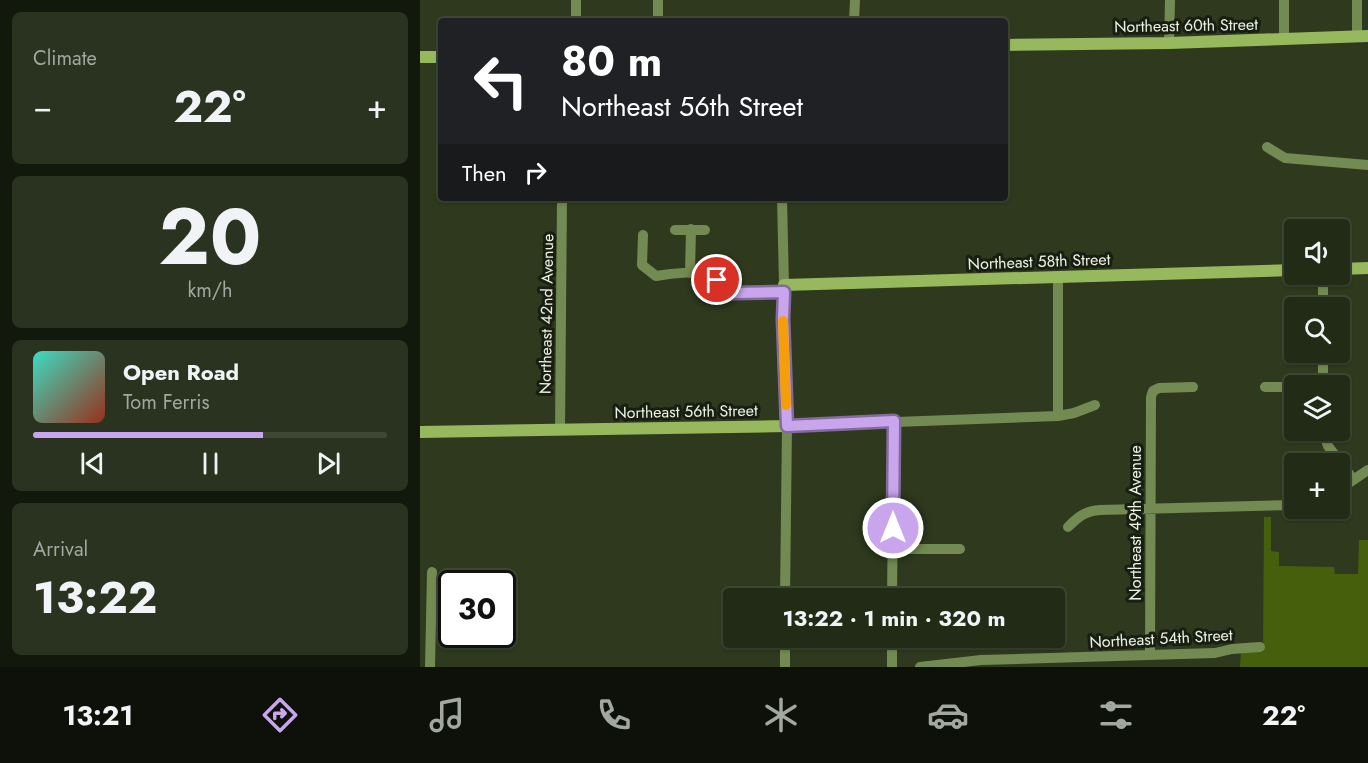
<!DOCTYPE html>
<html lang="en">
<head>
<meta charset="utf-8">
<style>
  :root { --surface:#222b16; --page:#2a331f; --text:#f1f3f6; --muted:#a2a7a1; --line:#3f4735; --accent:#c9a5ee }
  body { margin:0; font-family:Jost,sans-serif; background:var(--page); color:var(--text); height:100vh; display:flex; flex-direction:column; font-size:22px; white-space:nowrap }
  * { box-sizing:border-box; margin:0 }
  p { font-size:20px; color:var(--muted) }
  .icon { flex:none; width:33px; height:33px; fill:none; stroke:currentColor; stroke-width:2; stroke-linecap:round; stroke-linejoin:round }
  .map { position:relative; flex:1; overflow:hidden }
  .side { display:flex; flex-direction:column; gap:12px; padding:12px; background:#13180c; width:420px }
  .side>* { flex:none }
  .banner { position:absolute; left:18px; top:18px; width:570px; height:183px; border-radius:6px; box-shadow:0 2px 4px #0004,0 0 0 2px var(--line); background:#202124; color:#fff; overflow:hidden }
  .controls { position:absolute; left:864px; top:219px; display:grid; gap:12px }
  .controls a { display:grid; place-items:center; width:66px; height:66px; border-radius:6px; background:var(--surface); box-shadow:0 2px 4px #0004,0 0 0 2px var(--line); font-size:30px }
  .speed { position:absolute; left:18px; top:570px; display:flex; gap:12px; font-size:30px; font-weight:700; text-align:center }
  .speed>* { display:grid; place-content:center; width:78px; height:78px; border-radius:50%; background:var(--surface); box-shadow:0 2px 4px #0004,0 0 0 2px var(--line); line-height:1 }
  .speed .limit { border:3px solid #111; border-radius:9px; background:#fff; color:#111 }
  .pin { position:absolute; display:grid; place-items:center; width:51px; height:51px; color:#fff; margin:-26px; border:3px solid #fff; border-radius:50%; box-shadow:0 2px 6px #0007 }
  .me { position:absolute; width:66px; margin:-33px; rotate:0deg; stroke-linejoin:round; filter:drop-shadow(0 0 4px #0008) }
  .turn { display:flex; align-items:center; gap:21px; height:126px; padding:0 24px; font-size:27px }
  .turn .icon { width:78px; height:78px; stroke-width:2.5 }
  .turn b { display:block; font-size:42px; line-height:51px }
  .then { display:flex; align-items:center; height:57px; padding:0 24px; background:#0003; gap:12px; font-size:22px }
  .big { font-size:45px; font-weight:700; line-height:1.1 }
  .side .tile { flex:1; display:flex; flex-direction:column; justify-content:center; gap:9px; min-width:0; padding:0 21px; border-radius:9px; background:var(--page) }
  .side .dial { align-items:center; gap:0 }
  .dial b { font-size:78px; line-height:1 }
  .song { display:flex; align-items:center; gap:18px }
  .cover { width:72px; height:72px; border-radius:9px; background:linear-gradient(135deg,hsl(170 70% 55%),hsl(10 70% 35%)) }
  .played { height:6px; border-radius:3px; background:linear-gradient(90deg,var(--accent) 65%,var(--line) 65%) }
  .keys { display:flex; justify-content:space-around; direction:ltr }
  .heat { display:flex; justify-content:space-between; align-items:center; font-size:33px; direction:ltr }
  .trip { position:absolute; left:303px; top:588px; width:342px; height:60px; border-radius:6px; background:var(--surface); box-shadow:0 2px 4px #0004,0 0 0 2px var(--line); font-weight:700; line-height:60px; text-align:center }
  .dock { display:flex; height:96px; justify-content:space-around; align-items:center; background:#0e1109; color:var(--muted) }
  .dock .icon { width:42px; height:42px }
  .dock .current { color:var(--accent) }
  .dock b { font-size:27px; color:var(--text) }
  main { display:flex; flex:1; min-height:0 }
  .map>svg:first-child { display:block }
  .green { fill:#455f0d }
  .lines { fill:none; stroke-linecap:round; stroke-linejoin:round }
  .street { stroke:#738a52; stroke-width:10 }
  .secondary { stroke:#96b95e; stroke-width:12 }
  .route-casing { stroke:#836b9b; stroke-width:15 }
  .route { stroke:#c9a5ee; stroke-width:10 }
  .slow { stroke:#f59e0b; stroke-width:10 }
  .labels { text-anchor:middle; stroke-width:6; stroke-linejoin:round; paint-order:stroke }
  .street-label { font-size:16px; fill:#ecf3e3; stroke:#191e12 }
</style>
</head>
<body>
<main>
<section class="side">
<div class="tile"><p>Climate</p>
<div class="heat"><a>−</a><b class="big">22°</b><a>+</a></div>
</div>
<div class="tile dial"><b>20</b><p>km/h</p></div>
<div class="tile">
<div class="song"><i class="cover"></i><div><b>Open Road</b><p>Tom Ferris</p></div></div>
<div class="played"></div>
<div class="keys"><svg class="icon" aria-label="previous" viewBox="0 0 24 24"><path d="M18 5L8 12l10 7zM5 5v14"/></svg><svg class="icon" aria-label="pause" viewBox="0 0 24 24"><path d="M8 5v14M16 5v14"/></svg><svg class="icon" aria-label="next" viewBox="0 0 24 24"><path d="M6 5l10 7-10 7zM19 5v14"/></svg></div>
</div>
<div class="tile"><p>Arrival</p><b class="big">13:22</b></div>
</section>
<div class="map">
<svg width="948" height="667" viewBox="0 0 948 667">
  <rect width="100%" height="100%" fill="#2e391e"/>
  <!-- green -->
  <path class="green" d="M844 517H851V551L859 552V566L914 567 915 574H938L939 540H948V667H820L821 652H843Z"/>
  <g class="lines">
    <!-- street -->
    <path class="street" d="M156 0V19
      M937 0V36
      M238 21V0
      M434 21 435 0
      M864 39V0
      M749 43 750 0
      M847 147 865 158 948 165
      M362 198 364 285
      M255 230H285
      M223 235 222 265 236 276C247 274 287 269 295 276 300 281 300 287 307 291L364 292
      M270 273 271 229
      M638 277V416
      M903 308V274
      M903 386V352
      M845 387H874
      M140 429 142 198
      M902 430 908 446 933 479
      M920 489 948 470
      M648 527C658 517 665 511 680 510L874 505
      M473 549H540
      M365 598 367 426 638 416 654 413 675 405
      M472 598 474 421
      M730 654 731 397 733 391 739 388 773 387
      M10 667 12 572
      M365 667V638
      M472 667V638
      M500 667 561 660 795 653 812 649 840 647"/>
    <!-- secondary -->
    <path class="secondary" d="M585 45 749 43 948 36
      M0 57H21
      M920 269 948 268
      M0 432 367 426 363 319 364 285 874 270"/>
  </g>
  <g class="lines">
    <defs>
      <path id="route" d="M297 280 303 289 312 293 364 292 363 319 367 426 474 421 473 528"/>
    </defs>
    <!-- route casing -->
    <use href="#route" class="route-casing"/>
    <!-- route -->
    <use href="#route" class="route"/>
    <!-- slow -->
    <path class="slow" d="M363 321 366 405"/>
  </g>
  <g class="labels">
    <!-- street labels -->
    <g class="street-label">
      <text transform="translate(766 25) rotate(-1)" y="6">Northeast 60th Street</text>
      <text transform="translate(619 261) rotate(-2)" y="6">Northeast 58th Street</text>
      <text transform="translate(126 314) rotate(-89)" y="6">Northeast 42nd Avenue</text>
      <text transform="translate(266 411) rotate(-1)" y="6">Northeast 56th Street</text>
      <text transform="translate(715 523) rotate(-90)" y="6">Northeast 49th Avenue</text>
      <text transform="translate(741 638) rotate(-3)" y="6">Northeast 54th Street</text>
    </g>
  </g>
</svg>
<div class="controls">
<a><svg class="icon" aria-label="sound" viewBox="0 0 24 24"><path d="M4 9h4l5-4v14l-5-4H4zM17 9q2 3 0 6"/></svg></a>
<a><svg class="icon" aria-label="search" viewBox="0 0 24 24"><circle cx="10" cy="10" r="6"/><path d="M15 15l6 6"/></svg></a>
<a><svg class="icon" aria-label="layers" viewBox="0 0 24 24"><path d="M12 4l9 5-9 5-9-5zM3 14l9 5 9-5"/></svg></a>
<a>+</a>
</div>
<div class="speed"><div class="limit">30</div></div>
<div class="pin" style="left:297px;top:280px;background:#d93025"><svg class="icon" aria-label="arrive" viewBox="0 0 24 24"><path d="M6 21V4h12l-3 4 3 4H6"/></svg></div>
<svg class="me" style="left:473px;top:528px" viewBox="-20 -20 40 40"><circle r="17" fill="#c9a5ee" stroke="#fff" stroke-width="3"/><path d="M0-11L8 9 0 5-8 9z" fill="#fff"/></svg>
<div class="trip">13:22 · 1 min · 320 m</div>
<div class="banner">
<div class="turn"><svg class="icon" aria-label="left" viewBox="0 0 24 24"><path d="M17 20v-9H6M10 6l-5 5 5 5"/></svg><div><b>80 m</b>Northeast 56th Street</div></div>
<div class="then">Then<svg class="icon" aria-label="right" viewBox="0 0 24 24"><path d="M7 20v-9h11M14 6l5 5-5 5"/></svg></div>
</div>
</div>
</main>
<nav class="dock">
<b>13:21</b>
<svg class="icon current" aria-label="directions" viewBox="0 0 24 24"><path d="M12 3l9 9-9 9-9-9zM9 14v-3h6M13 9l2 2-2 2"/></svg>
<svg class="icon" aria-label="music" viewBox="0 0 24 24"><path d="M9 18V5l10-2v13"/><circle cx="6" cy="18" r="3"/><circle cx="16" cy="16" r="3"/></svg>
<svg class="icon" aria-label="phone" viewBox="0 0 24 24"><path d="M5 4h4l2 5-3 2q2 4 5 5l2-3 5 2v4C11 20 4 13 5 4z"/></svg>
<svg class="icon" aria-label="climate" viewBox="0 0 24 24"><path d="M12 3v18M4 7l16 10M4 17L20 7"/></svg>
<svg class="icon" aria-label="car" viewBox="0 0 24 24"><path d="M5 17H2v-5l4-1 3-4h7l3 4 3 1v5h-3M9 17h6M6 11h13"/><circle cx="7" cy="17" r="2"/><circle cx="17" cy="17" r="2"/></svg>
<svg class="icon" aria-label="filters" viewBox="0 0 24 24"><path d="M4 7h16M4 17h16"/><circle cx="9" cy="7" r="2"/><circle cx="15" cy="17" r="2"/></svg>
<b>22°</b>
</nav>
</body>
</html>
